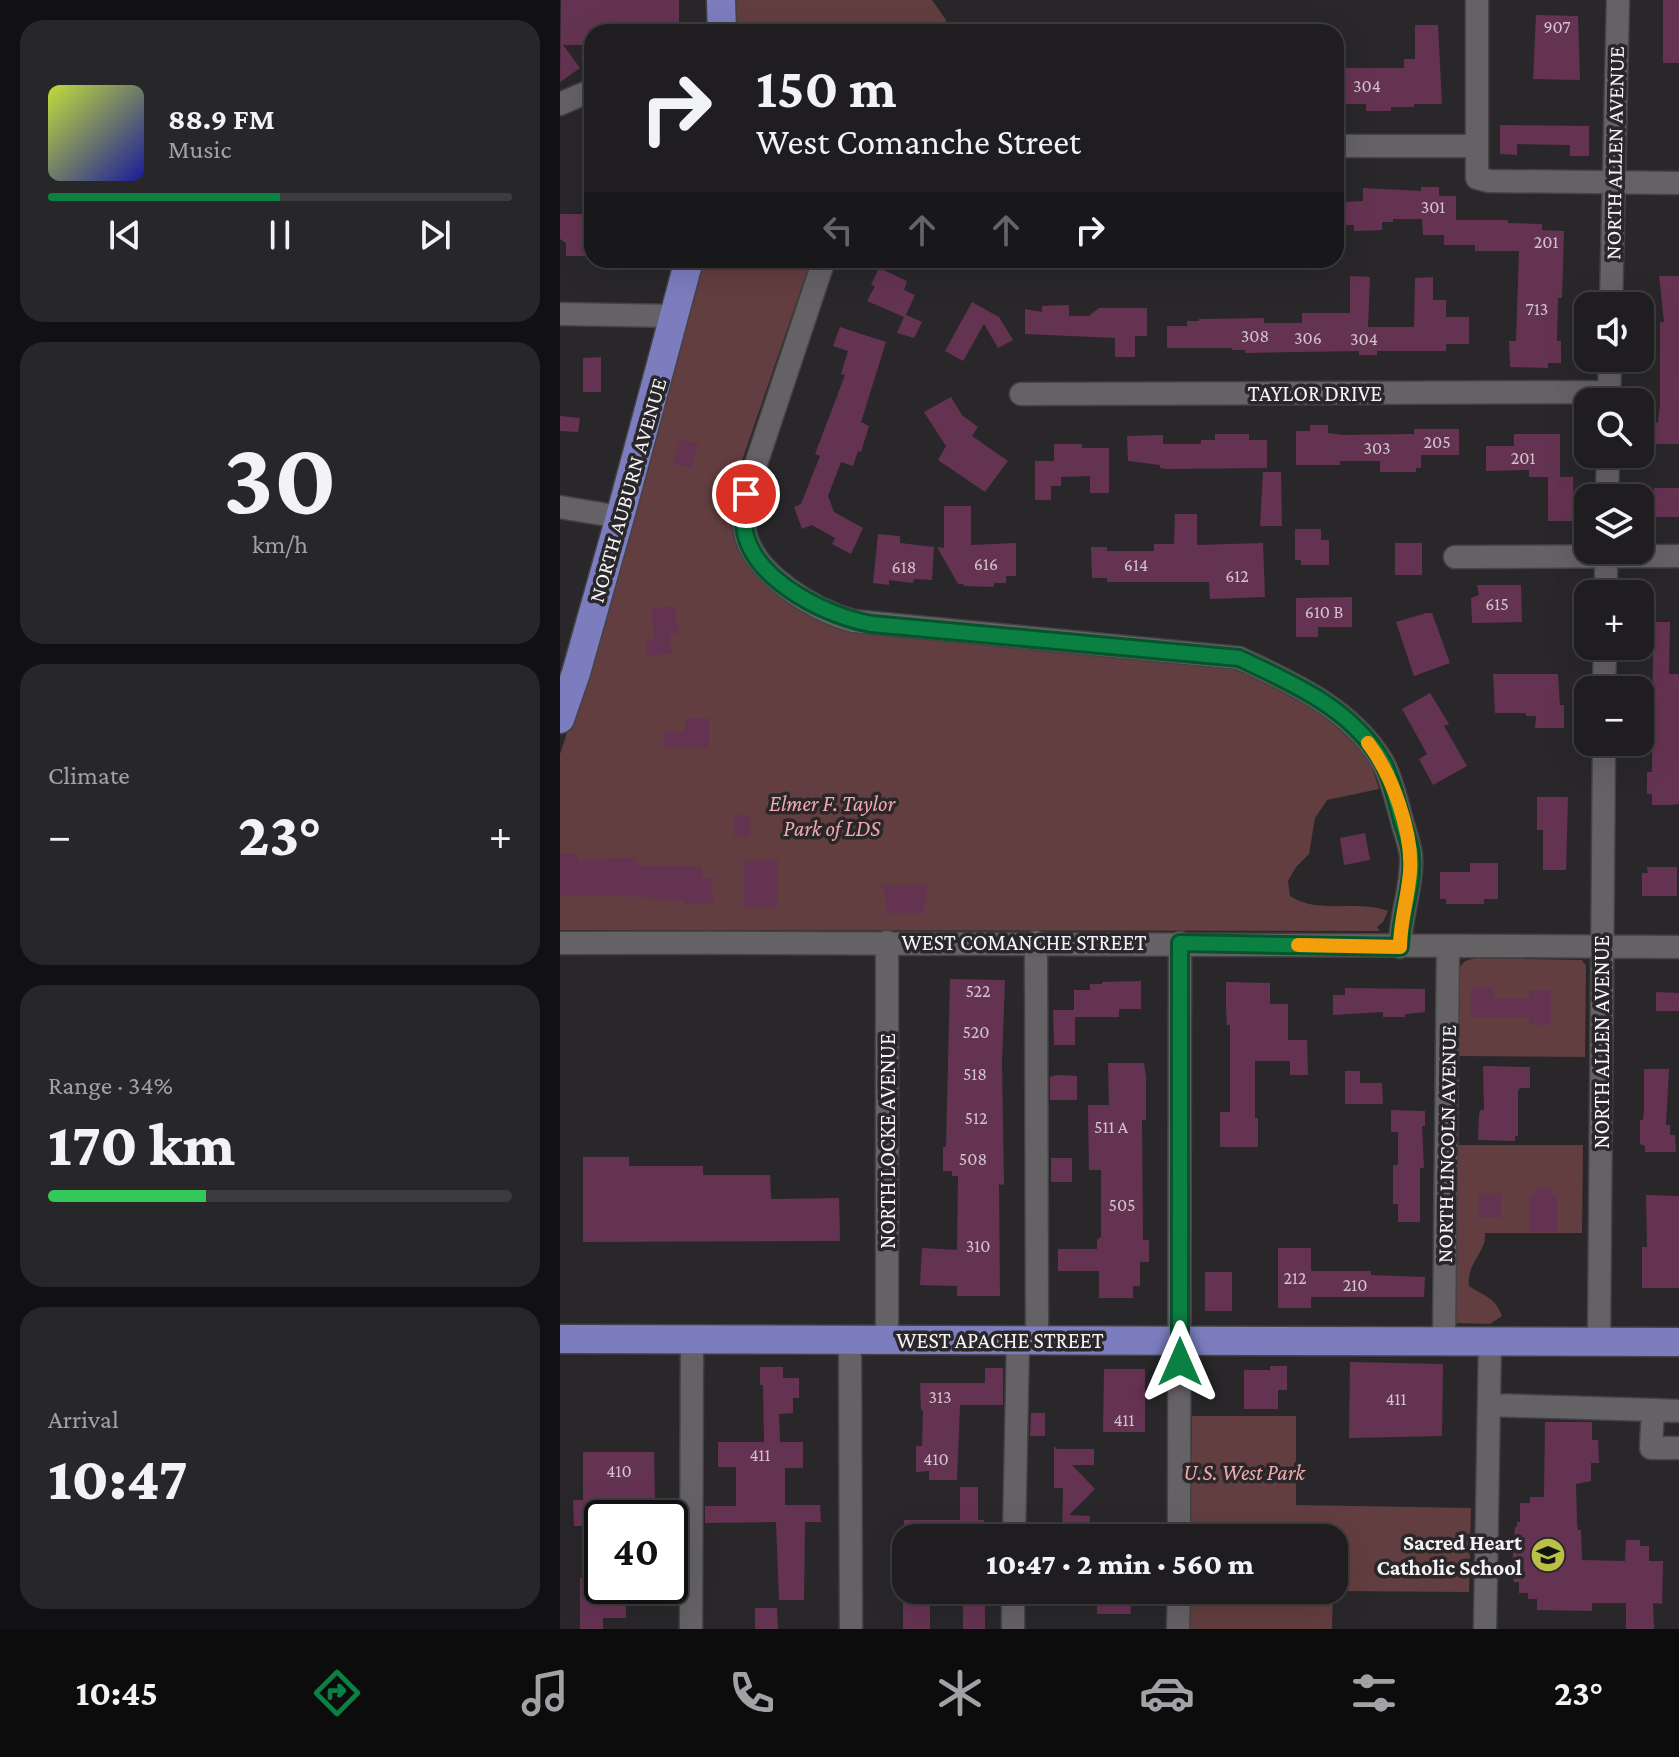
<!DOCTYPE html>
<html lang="en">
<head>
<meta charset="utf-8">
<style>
  :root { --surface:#1f1d20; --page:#272629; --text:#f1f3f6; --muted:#a1a2a5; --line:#3c3b3e; --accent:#0b8043 }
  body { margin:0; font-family:"Crimson Pro",serif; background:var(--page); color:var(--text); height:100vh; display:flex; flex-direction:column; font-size:30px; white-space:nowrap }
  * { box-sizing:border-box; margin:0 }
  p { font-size:26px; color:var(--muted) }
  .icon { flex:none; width:44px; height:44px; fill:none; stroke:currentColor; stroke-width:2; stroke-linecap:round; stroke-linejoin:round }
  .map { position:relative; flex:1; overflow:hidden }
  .sheet { display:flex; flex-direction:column; gap:20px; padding:20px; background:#111012; width:560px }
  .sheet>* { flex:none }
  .top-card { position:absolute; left:24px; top:24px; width:760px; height:244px; border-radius:24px; box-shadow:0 8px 32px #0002,0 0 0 2px var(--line); background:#1f1d20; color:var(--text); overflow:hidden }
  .buttons { position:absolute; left:1014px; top:292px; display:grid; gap:16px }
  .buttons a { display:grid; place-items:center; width:80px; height:80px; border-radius:16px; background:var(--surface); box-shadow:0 8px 32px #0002,0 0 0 2px var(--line); font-size:40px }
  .speed { position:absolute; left:24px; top:1500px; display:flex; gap:16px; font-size:40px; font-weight:700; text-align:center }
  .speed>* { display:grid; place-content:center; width:104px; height:104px; border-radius:50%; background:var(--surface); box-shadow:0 8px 32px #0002,0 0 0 2px var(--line); line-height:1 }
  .speed .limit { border:4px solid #111; border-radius:12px; background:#fff; color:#111 }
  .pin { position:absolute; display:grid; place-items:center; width:68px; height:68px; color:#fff; margin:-34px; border:4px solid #fff; border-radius:50%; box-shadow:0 2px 8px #0007 }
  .me { position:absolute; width:88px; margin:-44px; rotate:0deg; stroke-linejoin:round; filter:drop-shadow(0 0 6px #0008) }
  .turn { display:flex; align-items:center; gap:28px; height:168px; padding:0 40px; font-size:36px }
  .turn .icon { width:104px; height:104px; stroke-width:2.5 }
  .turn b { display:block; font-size:56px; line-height:68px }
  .lanes { display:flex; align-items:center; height:76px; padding:0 40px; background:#0003; justify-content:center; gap:40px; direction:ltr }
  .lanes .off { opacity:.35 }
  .big { font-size:60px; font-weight:800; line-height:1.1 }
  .sheet .widget { flex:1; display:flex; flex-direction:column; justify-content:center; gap:12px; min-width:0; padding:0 28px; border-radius:24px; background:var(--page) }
  .sheet .dial { align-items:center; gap:0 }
  .dial b { font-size:104px; line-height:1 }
  .song { display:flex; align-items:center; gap:24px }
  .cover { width:96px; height:96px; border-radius:12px; background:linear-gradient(135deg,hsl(70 70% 55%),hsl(240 70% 35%)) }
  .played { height:8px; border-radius:4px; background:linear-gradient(90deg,var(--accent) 50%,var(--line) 50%) }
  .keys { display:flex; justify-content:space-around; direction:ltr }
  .heat { display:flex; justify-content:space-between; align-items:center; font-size:44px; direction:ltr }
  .charge { height:12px; border-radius:6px; background:linear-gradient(90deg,#34c759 34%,var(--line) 0) }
  .trip { position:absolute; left:332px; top:1524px; width:456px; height:80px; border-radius:24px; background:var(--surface); box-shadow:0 8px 32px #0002,0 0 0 2px var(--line); font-weight:800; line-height:80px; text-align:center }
  .dock { display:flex; height:128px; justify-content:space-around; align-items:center; background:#0c0c0d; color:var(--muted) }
  .dock .icon { width:56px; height:56px }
  .dock .active { color:var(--accent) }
  .dock b { font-size:36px; color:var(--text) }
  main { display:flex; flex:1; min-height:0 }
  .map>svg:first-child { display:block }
  .green { fill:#633e40 }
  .building { fill:#653352 }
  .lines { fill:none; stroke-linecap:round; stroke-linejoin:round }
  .minor-casing { stroke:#444245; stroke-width:25 }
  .major-casing { stroke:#444245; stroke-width:31 }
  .minor { stroke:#656266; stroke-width:22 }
  .major { stroke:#7c7dbf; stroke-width:28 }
  .route-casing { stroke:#07532c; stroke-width:20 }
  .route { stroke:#0b8043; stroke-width:14 }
  .slow { stroke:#f59e0b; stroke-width:14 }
  .labels { text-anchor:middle; stroke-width:7; stroke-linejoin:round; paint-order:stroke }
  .number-label { font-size:18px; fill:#d1c3cd }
  .street-label { font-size:22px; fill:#f5f3f6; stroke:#29272a }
  .park-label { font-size:22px; font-style:italic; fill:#f4a8ac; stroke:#29272a }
  .poi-label { font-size:22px; font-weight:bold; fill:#f5f3f6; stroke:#29272a; text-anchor:end }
</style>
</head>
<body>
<main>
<section class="sheet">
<div class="widget">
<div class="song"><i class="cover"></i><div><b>88.9 FM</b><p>Music</p></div></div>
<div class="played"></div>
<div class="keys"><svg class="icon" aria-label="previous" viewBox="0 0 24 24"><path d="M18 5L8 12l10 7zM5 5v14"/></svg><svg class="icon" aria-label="pause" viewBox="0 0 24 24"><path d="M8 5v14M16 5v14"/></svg><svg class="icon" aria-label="next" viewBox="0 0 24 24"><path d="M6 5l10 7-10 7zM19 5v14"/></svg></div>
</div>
<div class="widget dial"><b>30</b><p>km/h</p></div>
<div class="widget"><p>Climate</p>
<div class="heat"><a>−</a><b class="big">23°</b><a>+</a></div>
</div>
<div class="widget"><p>Range · 34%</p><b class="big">170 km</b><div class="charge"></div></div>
<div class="widget"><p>Arrival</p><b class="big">10:47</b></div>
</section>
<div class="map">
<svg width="1119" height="1629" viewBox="0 0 1119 1629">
  <rect width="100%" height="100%" fill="#29272a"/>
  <!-- green -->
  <path class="green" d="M171 0H372L386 20 382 32H172Z
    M139 260H251L175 481 174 523 180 550 190 568 203 580 300 630 671 669 719 683 763 714 801 750 811 764 819 789 767 800 755 818 749 854 736 867 728 881 730 896C759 915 797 899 828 911L823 922 817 927 820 931 0 930V754L30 663Z
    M916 958 1022 960 1026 966 1025 1057 896 1056 899 968 905 961Z
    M894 1145H1023L1022 1233H925C927 1252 906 1263 909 1286 924 1296 936 1298 942 1316L930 1324 894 1323Z
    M632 1416H736V1505L911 1508 909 1592 773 1591 772 1629H629V1590H774V1538H630Z"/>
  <!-- building -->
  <path class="building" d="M1 0H119V32H32V45H3L20 68 0 82Z
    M1103 0H1119V63H1103Z
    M976 15 1018 16 1020 80 973 79Z
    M855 25H878L882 104H854V107H831V111H806V104H784V68H844V59H855Z
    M940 125 1029 126V156H1010V145L957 144V155L940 154Z
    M861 187H879V196H896V220H948V223L982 224V230L1004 231 1002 298H998L997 341H1001V363H988V368L950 367 949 341H956L959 251H915V245H884V235H863L862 219H833V222H822V230L794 231V225H781V202L803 201V188L861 191Z
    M0 214H32V256H6V243L0 239Z
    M319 268 347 281 344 290 355 295 346 315 362 322 354 338 337 333 344 317 307 301 315 286 311 285Z
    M790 276 810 277 808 327H854L855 278 873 277V300H886V317H909V344H886V351H817V355H799V351L685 353V350H672V348H607V326H627V321H639V319L704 318V323H742V313H790Z
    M1099 276H1119V444H1094V423H1098L1100 404V322H1104Z
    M412 302 439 317 453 340 438 348 424 324 403 361 385 351Z
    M509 305V316H529L539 308H587V336H575V357H555V338L465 334V309L482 312V306Z
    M280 327 326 342 301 422 309 426 301 452 298 451 293 466 281 462 268 496 274 512 303 528 291 554 272 544 275 538 252 525 242 529 234 507 241 504 260 456 255 454 285 375 281 374 288 351 273 346Z
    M41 357V392H23V358Z
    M391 397 402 415 418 427 412 436 448 461 425 492 378 460 386 446 364 412Z
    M0 416 20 418 18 432 0 431Z
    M750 425H768V433L782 435 854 434V429H899V455H861V468H856V472H820V461H780V465H736V431H750Z
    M655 434H689V440H707V468L607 469 600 468V465L568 461 567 436 603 435V444H641V440H655Z
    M954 434H1000V477H1013L1014 521H988V477H969V470L926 471V446H954Z
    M121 439 138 444 131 468 113 464Z
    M494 444H522V448H549V493H530V476L501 477V486H491V500H475V461H494Z
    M703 472H721L722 526H700Z
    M1094 488H1119V517H1094V512H1087V492H1094Z
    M384 506H411V545L456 543V576H446V583H434V587L404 586 403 584H398L377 547 384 548Z
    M615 514H637V545L703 543 705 597 650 599 649 582H547V578H532L531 547H547V551H594V544H614Z
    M735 529H761V540H769V565H741V560H735Z
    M318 534 340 536V543L374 547 372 580 354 579 353 583 329 580V585L313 583Z
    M835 543H862V575H835Z
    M917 585H961L962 622 912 623 911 598 919 595Z
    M792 597V627H758V637H736V598Z
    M115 606 118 633 109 634 112 653 87 657 86 641 94 640 91 608Z
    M866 613H872L890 663 854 676 836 622Z
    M1096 622H1110L1109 674H1119V804L1110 805H1092V794H1087V772H1092L1093 651Z
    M933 674H998L1000 705H1004V728H975L976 716H966V713H935Z
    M870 693 889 724 884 726 907 766 873 785 859 759 867 754 842 709Z
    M125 718H149V748H104V732H125Z
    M977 797H1008L1006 870H983V830H977Z
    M174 815H190V836H174Z
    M805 833 810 860 784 865 780 838Z
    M0 853 18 854V861L76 857V865L142 867V878H152L153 903 125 904V901L92 899V897L0 895Z
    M218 860V907H184V861Z
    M910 863H938V899H924V904H886V899H880V872H910Z
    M1087 867H1117V896H1082V873H1088Z
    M322 885H367L364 913H328Z
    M390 979 445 980 442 1063 444 1185 439 1184 440 1296H397V1286L360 1285 362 1248 397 1250 398 1176H392V1171H383V1147H386Z
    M581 981V1009H559V1017H515V1045H494L493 1010H514V990H530V984H542V982Z
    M666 982 710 983V1004H728V1040H747L748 1075H730V1061H695V1118H698V1147H660V1112H670V1025H667L666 1006Z
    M785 988 865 989V1012L845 1014V1017H823V1012L773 1015V995H785Z
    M911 988H933V998H969V990H991V1025H969V1018H911Z
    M1096 992 1119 993V1011H1096Z
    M548 1063H584L586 1076V1120H582L583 1240H589V1262H580V1286H573V1298H539V1271H498V1249H537V1240L541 1237V1170H529L528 1105H549Z
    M923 1066 970 1067V1088H960L958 1091V1136H955V1141L918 1140 919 1115 920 1110H924Z
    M1084 1069H1109L1106 1125H1110V1135H1115L1116 1152H1085V1146L1080 1144V1120H1083L1084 1110Z
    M785 1071H800V1083H822L823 1104H785Z
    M497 1075 517 1076V1100H490V1077Z
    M831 1110 865 1111V1126H862L864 1168H860V1222H838V1204H833V1165H838V1132H831Z
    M23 1157H69V1166H143V1175H210L211 1199 279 1198 280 1241 23 1242Z
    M491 1158H512V1182H491Z
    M975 1188H992V1196H997V1232L969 1231V1196H975Z
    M919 1193H941V1218H919Z
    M1086 1195 1119 1196V1288H1082V1247H1087Z
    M718 1248H751V1271H811V1275L865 1277 864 1297H751V1308H718Z
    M645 1272H672V1311H645Z
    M790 1362 883 1364 882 1436 789 1438Z
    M710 1366H727V1390H718V1409H684V1370H710Z
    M200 1367H223V1378H239V1398H233V1413L219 1414 220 1442H243V1468H225V1505H260L261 1522H245L244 1600H219L216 1522 145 1523V1506H176V1467H158V1442H204L203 1385H200Z
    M425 1368H443V1405H400L397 1480H369V1471L356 1472V1446H362L363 1410 361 1411 360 1383H425Z
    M544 1369H585V1432H543Z
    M471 1413H485V1436H470Z
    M985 1422H1032V1440H1038L1039 1463H1031V1481L1016 1484 1017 1523 1018 1530H1021L1022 1560 1065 1561 1066 1540H1080V1546H1089V1561H1103L1102 1604 1093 1603 1094 1629H1066V1603H1032V1611L977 1610V1599H968V1593H959V1582H954L952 1567 955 1527H957V1522H960V1503H970V1497H984Z
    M494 1446 497 1449H534V1465H512L535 1489 509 1515 530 1516 529 1538H502L503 1488H494Z
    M23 1452H94L95 1500H104V1518H42V1526H14L13 1500H23Z
    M400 1487H418V1520H424V1538H344V1520H400Z
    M20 1578H42L44 1601H66V1618H43V1629H20Z
    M537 1590H570L571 1614H537Z
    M343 1599H370V1629H343Z
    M403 1600H425V1629H403Z
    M195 1608H217L218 1629H195Z"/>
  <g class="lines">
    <defs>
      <path id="minor" d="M917 0V178L929 181 1119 183
        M0 104 32 90
        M776 146H916
        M264 260 186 494C185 506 182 519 185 532 193 574 254 610 293 621L679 658C732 683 790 708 822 761 831 776 835 796 840 813 843 827 849 841 851 855 853 886 840 916 840 947
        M1051 306 1058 0
        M0 314 115 316
        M461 394 1049 392
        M1049 402 1050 358
        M1047 498 1048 454
        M0 507 60 517
        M895 557 1119 556
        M1046 594V550
        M1044 690 1045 646
        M476 942 477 1340
        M0 943C373 942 746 945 1119 947
        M290 1340 291 1629
        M327 1340V942
        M884 1341 888 947
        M1039 1342 1044 742
        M929 1405 1093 1410 1091 1448H1119
        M1093 1410 1119 1411
        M454 1538 458 1340
        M619 1538 620 943
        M131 1629 132 1339
        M453 1629V1590
        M618 1629 619 1590
        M925 1629 930 1341"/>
      <path id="major" d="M161 0 162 32
        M0 719 16 673 60 517 129 260
        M0 1339 1119 1342"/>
    </defs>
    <!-- minor casing -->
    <use href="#minor" class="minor-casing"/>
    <!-- major casing -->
    <use href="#major" class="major-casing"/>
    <!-- minor -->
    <use href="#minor" class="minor"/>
    <!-- major -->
    <use href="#major" class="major"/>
  </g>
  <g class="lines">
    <defs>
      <path id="route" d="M186 494C185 506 182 519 185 532 195 581 268 617 312 624L679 658C732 683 791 708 822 761 831 776 835 796 840 813 843 827 850 841 851 855 854 886 840 916 840 947L620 943V1362"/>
    </defs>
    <!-- route casing -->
    <use href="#route" class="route-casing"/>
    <!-- route -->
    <use href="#route" class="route"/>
    <!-- slow -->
    <path class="slow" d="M738 945 840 947C840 921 848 898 850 872 853 833 832 774 808 743"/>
  </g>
  <!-- icons -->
  <defs>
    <symbol id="school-disc" viewBox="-11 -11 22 22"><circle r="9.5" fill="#bac046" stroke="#29272a"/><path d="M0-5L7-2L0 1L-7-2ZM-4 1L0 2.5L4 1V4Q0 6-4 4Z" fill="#111"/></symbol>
  </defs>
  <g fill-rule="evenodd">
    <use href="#school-disc" x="968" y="1535" width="40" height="40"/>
  </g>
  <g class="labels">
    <!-- number labels -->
    <g class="number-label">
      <text x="997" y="33">907</text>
      <text x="807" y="92">304</text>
      <text x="873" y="213">301</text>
      <text x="986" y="248">201</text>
      <text x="977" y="315">713</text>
      <text x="695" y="342">308</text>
      <text x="748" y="344">306</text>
      <text x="804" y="345">304</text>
      <text x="877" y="448">205</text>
      <text x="817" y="454">303</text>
      <text x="963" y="464">201</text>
      <text x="426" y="570">616</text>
      <text x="576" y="571">614</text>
      <text x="344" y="573">618</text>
      <text x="677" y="582">612</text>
      <text x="937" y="610">615</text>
      <text x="764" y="618">610 B</text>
      <text x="418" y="997">522</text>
      <text x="416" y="1038">520</text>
      <text x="415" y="1080">518</text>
      <text x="416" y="1124">512</text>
      <text x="551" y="1133">511 A</text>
      <text x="413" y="1165">508</text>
      <text x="562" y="1211">505</text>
      <text x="418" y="1252">310</text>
      <text x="735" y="1284">212</text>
      <text x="795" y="1291">210</text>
      <text x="380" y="1403">313</text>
      <text x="836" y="1405">411</text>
      <text x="564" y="1426">411</text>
      <text x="200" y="1461">411</text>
      <text x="376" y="1465">410</text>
      <text x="59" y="1477">410</text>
    </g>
    <!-- street labels -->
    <g class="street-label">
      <text transform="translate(1054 153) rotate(-89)" y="8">NORTH ALLEN AVENUE</text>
      <text x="755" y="401">TAYLOR DRIVE</text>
      <text transform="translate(67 490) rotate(-74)" y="8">NORTH AUBURN AVENUE</text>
      <text x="464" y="950">WEST COMANCHE STREET</text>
      <text transform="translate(1041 1042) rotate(-90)" y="8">NORTH ALLEN AVENUE</text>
      <text transform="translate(327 1141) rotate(-90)" y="8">NORTH LOCKE AVENUE</text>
      <text transform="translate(886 1144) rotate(-89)" y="8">NORTH LINCOLN AVENUE</text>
      <text x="440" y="1348">WEST APACHE STREET</text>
    </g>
    <!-- park labels -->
    <g class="park-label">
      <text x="272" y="811">Elmer F. Taylor<tspan x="272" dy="25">Park of LDS</tspan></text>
      <text x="684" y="1480">U.S. West Park</text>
    </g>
    <!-- poi labels -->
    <g class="poi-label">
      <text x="962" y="1550">Sacred Heart<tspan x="962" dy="25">Catholic School</tspan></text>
    </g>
  </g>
</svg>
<div class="buttons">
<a><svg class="icon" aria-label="sound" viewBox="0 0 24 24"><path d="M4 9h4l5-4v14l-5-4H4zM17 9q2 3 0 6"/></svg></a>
<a><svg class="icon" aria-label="search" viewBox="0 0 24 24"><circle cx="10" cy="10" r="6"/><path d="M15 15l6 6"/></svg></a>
<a><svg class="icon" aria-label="layers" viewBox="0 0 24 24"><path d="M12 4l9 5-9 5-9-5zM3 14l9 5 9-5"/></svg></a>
<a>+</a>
<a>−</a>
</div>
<div class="speed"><div class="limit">40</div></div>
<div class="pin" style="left:186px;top:494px;background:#d93025"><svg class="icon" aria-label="arrive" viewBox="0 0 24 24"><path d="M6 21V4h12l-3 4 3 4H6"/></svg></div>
<svg class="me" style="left:620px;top:1362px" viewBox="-20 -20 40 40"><path d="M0-17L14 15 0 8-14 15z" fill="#0b8043" stroke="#fff" stroke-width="4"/></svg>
<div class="trip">10:47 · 2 min · 560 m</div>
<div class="top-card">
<div class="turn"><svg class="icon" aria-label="right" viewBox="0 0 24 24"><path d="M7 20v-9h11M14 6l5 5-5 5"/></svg><div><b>150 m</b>West Comanche Street</div></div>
<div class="lanes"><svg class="icon off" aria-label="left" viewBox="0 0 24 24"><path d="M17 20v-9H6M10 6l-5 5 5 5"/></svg><svg class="icon off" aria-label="ahead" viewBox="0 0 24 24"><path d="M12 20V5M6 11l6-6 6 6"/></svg><svg class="icon off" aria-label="ahead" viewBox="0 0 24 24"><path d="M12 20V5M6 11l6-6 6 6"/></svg><svg class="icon" aria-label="right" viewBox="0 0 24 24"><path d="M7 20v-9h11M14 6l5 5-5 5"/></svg></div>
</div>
</div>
</main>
<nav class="dock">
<b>10:45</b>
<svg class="icon active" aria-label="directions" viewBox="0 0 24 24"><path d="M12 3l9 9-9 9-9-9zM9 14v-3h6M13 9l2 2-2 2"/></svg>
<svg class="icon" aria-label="music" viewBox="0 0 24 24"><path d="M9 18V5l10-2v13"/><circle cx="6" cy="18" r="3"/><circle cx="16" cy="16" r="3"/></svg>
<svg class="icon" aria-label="phone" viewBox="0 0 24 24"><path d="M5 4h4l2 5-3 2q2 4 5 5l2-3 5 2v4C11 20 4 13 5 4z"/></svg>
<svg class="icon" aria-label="climate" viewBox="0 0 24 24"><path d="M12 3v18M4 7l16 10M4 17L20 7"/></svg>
<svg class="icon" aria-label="car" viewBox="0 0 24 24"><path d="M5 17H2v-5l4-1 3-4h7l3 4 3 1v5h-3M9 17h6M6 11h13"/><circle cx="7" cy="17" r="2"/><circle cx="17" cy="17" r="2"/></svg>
<svg class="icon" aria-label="filters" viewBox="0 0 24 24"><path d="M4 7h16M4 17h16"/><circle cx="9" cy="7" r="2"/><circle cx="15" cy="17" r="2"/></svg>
<b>23°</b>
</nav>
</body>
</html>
